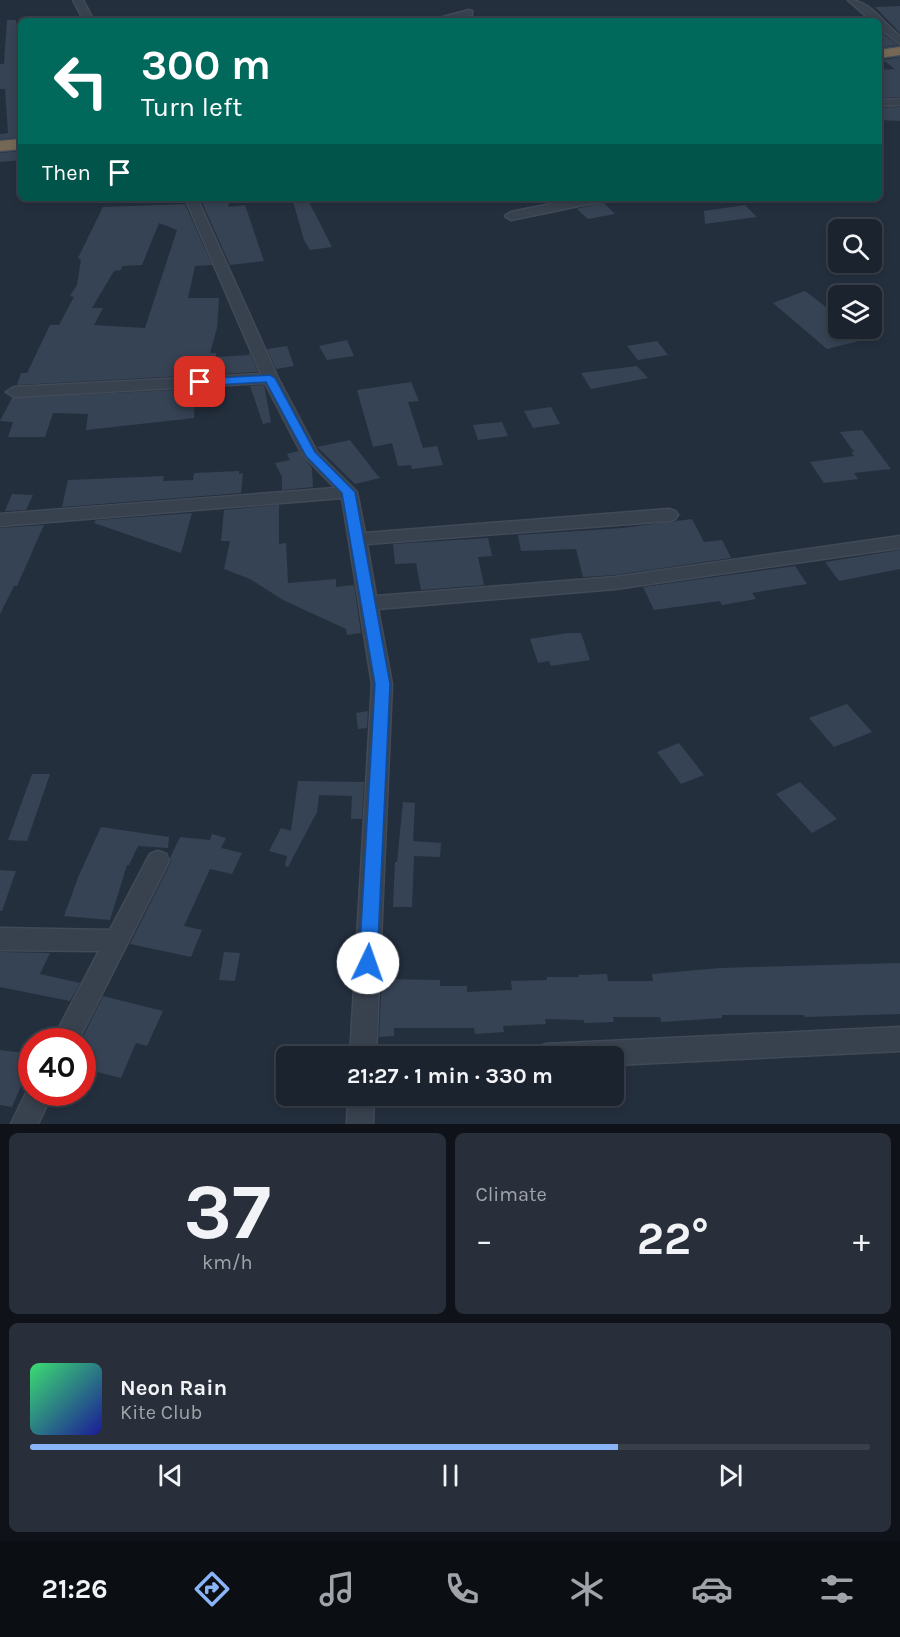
<!DOCTYPE html>
<html lang="en">
<head>
<meta charset="utf-8">
<style>
  :root { --surface:#1b232e; --page:#282f3a; --text:#f1f3f6; --muted:#a0a4aa; --line:#39404a; --accent:#8ab4f8 }
  body { margin:0; font-family:Karla,sans-serif; background:var(--page); color:var(--text); height:100vh; display:flex; flex-direction:column; font-size:22px; white-space:nowrap }
  * { box-sizing:border-box; margin:0 }
  p { font-size:20px; color:var(--muted) }
  .icon { flex:none; width:33px; height:33px; fill:none; stroke:currentColor; stroke-width:2; stroke-linecap:round; stroke-linejoin:round }
  .map { position:relative; height:1124px; overflow:hidden }
  .side { display:flex; flex-direction:column; gap:9px; padding:9px; background:#0f1319; flex:1 }
  .side>* { flex:none }
  .hud { position:absolute; left:18px; top:18px; width:864px; height:183px; border-radius:9px; box-shadow:0 3px 9px #0003,0 0 0 2px var(--line); background:#00695c; color:#fff; overflow:hidden }
  .fabs { position:absolute; left:828px; top:219px; display:grid; gap:12px }
  .fabs a { display:grid; place-items:center; width:54px; height:54px; border-radius:9px; background:var(--surface); box-shadow:0 3px 9px #0003,0 0 0 2px var(--line); font-size:30px }
  .speed { position:absolute; left:18px; top:1028px; display:flex; gap:12px; font-size:30px; font-weight:700; text-align:center }
  .speed>* { display:grid; place-content:center; width:78px; height:78px; border-radius:50%; background:var(--surface); box-shadow:0 3px 9px #0003,0 0 0 2px var(--line); line-height:1 }
  .speed .limit { border:9px solid #d22; background:#fff; color:#111 }
  .pin { position:absolute; display:grid; place-items:center; width:51px; height:51px; color:#fff; margin:-26px; border-radius:12px; box-shadow:0 3px 9px #0006 }
  .me { position:absolute; width:66px; margin:-33px; rotate:3deg; stroke-linejoin:round; filter:drop-shadow(0 0 4px #0008) }
  .turn { display:flex; align-items:center; gap:21px; height:126px; padding:0 24px; font-size:27px }
  .turn .icon { width:78px; height:78px; stroke-width:2.5 }
  .turn b { display:block; font-size:42px; line-height:51px }
  .then { display:flex; align-items:center; height:57px; padding:0 24px; background:#0003; gap:12px; font-size:22px }
  .big { font-size:45px; font-weight:700; line-height:1.1 }
  .side .widget { flex:1; display:flex; flex-direction:column; justify-content:center; gap:9px; min-width:0; padding:0 21px; border-radius:9px; background:var(--page) }
  .side .dial { align-items:center; gap:0 }
  .dial b { font-size:78px; line-height:1 }
  .song { display:flex; align-items:center; gap:18px }
  .cover { width:72px; height:72px; border-radius:9px; background:linear-gradient(135deg,hsl(140 70% 55%),hsl(240 70% 35%)) }
  .played { height:6px; border-radius:3px; background:linear-gradient(90deg,var(--accent) 70%,var(--line) 70%) }
  .keys { display:flex; justify-content:space-around; direction:ltr }
  .heat { display:flex; justify-content:space-between; align-items:center; font-size:33px; direction:ltr }
  .side .tiles { flex:1; display:grid; gap:9px; grid-template-columns:1fr 1fr }
  .widget:last-child { grid-column:span 2 }
  .trip { position:absolute; left:276px; top:1046px; width:348px; height:60px; border-radius:9px; background:var(--surface); box-shadow:0 3px 9px #0003,0 0 0 2px var(--line); font-weight:700; line-height:60px; text-align:center }
  .tab-bar { display:flex; height:96px; justify-content:space-around; align-items:center; background:#0b0e12; color:var(--muted) }
  .tab-bar .icon { width:42px; height:42px }
  .tab-bar .active { color:var(--accent) }
  .tab-bar b { font-size:27px; color:var(--text) }
  .map>svg:first-child { display:block }
  .building { fill:#364354; fill-rule:evenodd }
  .lines { fill:none; stroke-linecap:round; stroke-linejoin:round }
  .minor-casing { stroke:#414a57; stroke-width:3 }
  .highway-casing { stroke:#434c59; stroke-width:3 }
  .minor { fill:#38414e; fill-rule:evenodd }
  .highway { fill:#746855; fill-rule:evenodd }
  .route { fill:#1a73e8; stroke:#114b97; stroke-width:1.5 }
</style>
</head>
<body>
<div class="map">
<svg width="900" height="1124" viewBox="0 0 900 1124">
  <rect width="100%" height="100%" fill="#242f3e"/>
  <!-- building -->
  <path class="building" d="M900 6V33L875 7Z
    M7 20H16V27H21V52H18L21 137 0 139V134L8 133 5 89H0V64H4Z
    M879 31 898 45 879 48Z
    M900 57V97L879 98V70L895 69 883 60Z
    M900 107V121L879 120V108Z
    M21 151V160L0 162V153Z
    M200 198H230L228 207 245 205 264 261 230 265Z
    M292 198H307L332 247 310 250 304 240Z
    M603 202 615 214 588 219 577 209Z
    M185 204 212 265 195 266 188 298H219L217 328 210 353H216V357L249 355V351L258 372 17 385 21 373H27L50 325H59L74 297 70 296 77 285 81 260 78 258 103 207ZM159 223 177 230 145 328 94 325 103 308H92L114 271 121 270 122 266 142 265Z
    M745 205 757 217 705 224 704 211Z
    M805 291 838 316V328H854L867 339 827 349 773 303Z
    M347 340 354 356 327 360 319 346Z
    M657 341 668 355 638 360 627 346Z
    M287 346 294 366 276 369 267 349Z
    M637 366 648 378 591 389 581 373Z
    M411 382 419 401 408 402 423 448 437 446 443 465 412 469 411 465 398 466 392 443 373 447 357 390Z
    M264 385 271 422 263 424 250 386Z
    M195 389 194 418 86 430 88 414 53 413 45 437H8L13 422 0 421 12 398Z
    M551 407 560 424 533 428 524 411Z
    M502 422 508 436 478 440 473 425Z
    M862 430 891 469 854 473 858 479 824 483 810 462 854 456 851 452H854L840 432Z
    M350 440 374 471 380 478 355 484 317 447Z
    M298 451 312 468 313 487 282 490V477L275 463 290 460 287 454Z
    M239 471V474L243 473 241 493 62 507 68 480 164 476 163 481 193 480 194 473Z
    M12 494 33 495 26 510 5 511Z
    M279 505V544L286 543 288 583 336 579V587L354 585 361 633 347 635 346 629 283 600 250 579 224 569 230 541H221L224 510Z
    M192 513 181 553 94 523 96 520Z
    M692 519 704 542 722 540 731 558 615 575 583 577 576 549 521 551 518 535 622 528Z
    M44 525 17 586H14L0 614V528Z
    M488 538 492 556 478 557 484 585 421 590 416 563 395 564 393 544Z
    M900 550V569L839 581 825 562Z
    M795 566 807 584 752 593 756 599 722 605 720 601 654 610 643 587Z
    M568 633H581L590 660 551 666 549 661 538 663 530 639Z
    M847 704 872 732 834 747 809 718Z
    M368 711 367 728 358 729 356 713Z
    M679 743 704 775 681 784 657 752Z
    M32 774H50L27 841 8 840Z
    M298 781 364 782 362 819H351L352 796 319 795 317 812 288 867 285 866 287 856 269 851 281 828 291 831Z
    M800 782 837 819 812 833 776 794Z
    M403 802 415 803 413 841 441 843 440 857 414 856 412 907H393L395 862H397Z
    M101 827 169 837 168 848 138 846 129 865H127L110 920 64 916 79 875Z
    M212 834 226 838 221 848 242 853 232 874 210 869 184 926 202 930 191 957 130 944 171 862 170 858 180 837 210 840Z
    M0 870 16 871 2 911H0Z
    M0 952 50 953 40 974 80 983 70 1001 0 987Z
    M224 952 240 953 235 981 219 980Z
    M900 963V1014L805 1017 804 1015H722V1018L661 1022 660 1017H613L614 1022 584 1023V1020L545 1019 546 1024 503 1026 504 1032 475 1034 474 1028H394V1036L379 1037 382 979 440 980V986H467V992L512 990 511 981 547 980V977H579L578 975 607 974 608 981H653L652 974 720 968Z
    M103 996 163 1011 147 1046 136 1043 121 1078 97 1072 95 1076 82 1073V1041H81Z
    M0 1050 32 1054V1060L12 1107 0 1105Z"/>
  <g class="lines">
    <defs>
      <path id="minor" d="M73 0H83L94 21H84Z
        M848 0C871 0 883 24 900 36V44L879 28V21H872Z
        M469 10 472 11V15L446 21H428Z
        M900 99V105L879 106V100Z
        M185 198H197L278 378 317 452 357 492 365 533 669 509 675 511 678 515 675 519 669 521 367 544 376 596 615 577 900 536V548L615 589 378 609 392 684 376 1056H350L372 684 342 498 0 526V514L335 488 302 454 265 383 14 397 6 392 14 387 261 374Z
        M580 198H604L598 202 511 220 505 216 511 212Z
        M158 851 166 854 169 861 78 1041H52L99 951 0 950V928L110 930 150 854Z
        M900 1027V1051L614 1065V1056H533L537 1047 546 1044Z
        M31 1083 32 1092H53L38 1124H11Z
        M348 1095H374L373 1124H347Z"/>
      <path id="highway" d="M900 47V55L879 58V50Z
        M21 139V149L0 151V141Z"/>
    </defs>
    <!-- minor casing -->
    <use href="#minor" class="minor-casing"/>
    <!-- highway casing -->
    <use href="#highway" class="highway-casing"/>
    <!-- minor -->
    <use href="#minor" class="minor"/>
    <!-- highway -->
    <use href="#highway" class="highway"/>
  </g>
  <!-- route -->
  <path class="route" d="M270 375 275 378 315 452 355 492 390 684 377 963 375 969 368 972 362 969 359 963 375 684 342 493 306 456 266 382 200 386 194 382 200 379Z"/>
</svg>
<div class="fabs">
<a><svg class="icon" aria-label="search" viewBox="0 0 24 24"><circle cx="10" cy="10" r="6"/><path d="M15 15l6 6"/></svg></a>
<a><svg class="icon" aria-label="layers" viewBox="0 0 24 24"><path d="M12 4l9 5-9 5-9-5zM3 14l9 5 9-5"/></svg></a>
</div>
<div class="speed"><div class="limit">40</div></div>
<div class="pin" style="left:200px;top:382px;background:#d93025"><svg class="icon" aria-label="arrive" viewBox="0 0 24 24"><path d="M6 21V4h12l-3 4 3 4H6"/></svg></div>
<svg class="me" style="left:368px;top:963px" viewBox="-20 -20 40 40"><circle r="19" fill="#fff"/><path d="M0-13L10 11 0 6-10 11z" fill="#1a73e8"/></svg>
<div class="trip">21:27 · 1 min · 330 m</div>
<div class="hud">
<div class="turn"><svg class="icon" aria-label="left" viewBox="0 0 24 24"><path d="M17 20v-9H6M10 6l-5 5 5 5"/></svg><div><b>300 m</b>Turn left</div></div>
<div class="then">Then<svg class="icon" aria-label="arrive" viewBox="0 0 24 24"><path d="M6 21V4h12l-3 4 3 4H6"/></svg></div>
</div>
</div>
<section class="side">
<div class="tiles">
<div class="widget dial"><b>37</b><p>km/h</p></div>
<div class="widget"><p>Climate</p>
<div class="heat"><a>−</a><b class="big">22°</b><a>+</a></div>
</div>
<div class="widget">
<div class="song"><i class="cover"></i><div><b>Neon Rain</b><p>Kite Club</p></div></div>
<div class="played"></div>
<div class="keys"><svg class="icon" aria-label="previous" viewBox="0 0 24 24"><path d="M18 5L8 12l10 7zM5 5v14"/></svg><svg class="icon" aria-label="pause" viewBox="0 0 24 24"><path d="M8 5v14M16 5v14"/></svg><svg class="icon" aria-label="next" viewBox="0 0 24 24"><path d="M6 5l10 7-10 7zM19 5v14"/></svg></div>
</div>
</div>
</section>
<nav class="tab-bar">
<b>21:26</b>
<svg class="icon active" aria-label="directions" viewBox="0 0 24 24"><path d="M12 3l9 9-9 9-9-9zM9 14v-3h6M13 9l2 2-2 2"/></svg>
<svg class="icon" aria-label="music" viewBox="0 0 24 24"><path d="M9 18V5l10-2v13"/><circle cx="6" cy="18" r="3"/><circle cx="16" cy="16" r="3"/></svg>
<svg class="icon" aria-label="phone" viewBox="0 0 24 24"><path d="M5 4h4l2 5-3 2q2 4 5 5l2-3 5 2v4C11 20 4 13 5 4z"/></svg>
<svg class="icon" aria-label="climate" viewBox="0 0 24 24"><path d="M12 3v18M4 7l16 10M4 17L20 7"/></svg>
<svg class="icon" aria-label="car" viewBox="0 0 24 24"><path d="M5 17H2v-5l4-1 3-4h7l3 4 3 1v5h-3M9 17h6M6 11h13"/><circle cx="7" cy="17" r="2"/><circle cx="17" cy="17" r="2"/></svg>
<svg class="icon" aria-label="filters" viewBox="0 0 24 24"><path d="M4 7h16M4 17h16"/><circle cx="9" cy="7" r="2"/><circle cx="15" cy="17" r="2"/></svg>
</nav>
</body>
</html>
